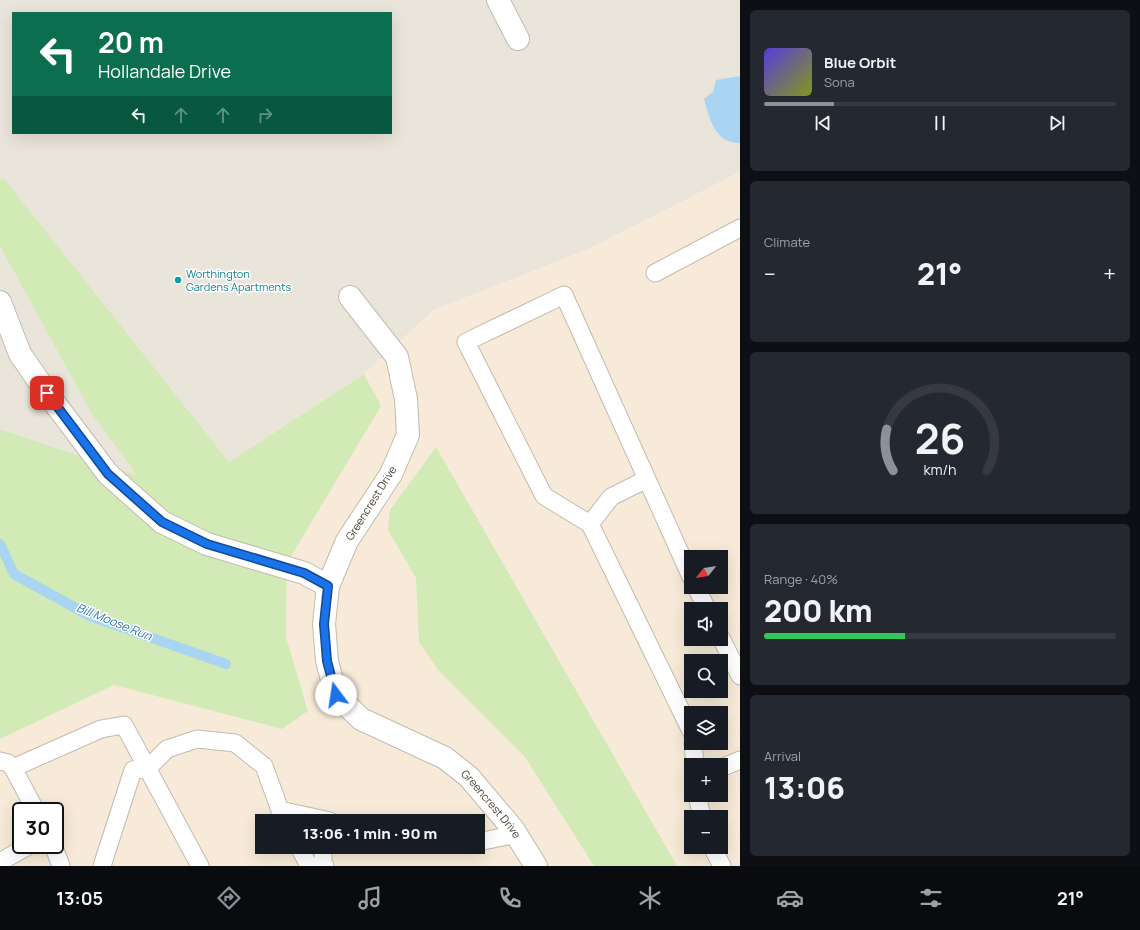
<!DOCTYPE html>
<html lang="en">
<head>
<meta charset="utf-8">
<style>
  :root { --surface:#171b24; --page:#242831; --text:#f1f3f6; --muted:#9ea1a6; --line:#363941; --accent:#8c9099 }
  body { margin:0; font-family:Manrope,sans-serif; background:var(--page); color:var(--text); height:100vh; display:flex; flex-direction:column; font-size:15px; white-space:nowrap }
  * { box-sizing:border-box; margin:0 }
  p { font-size:13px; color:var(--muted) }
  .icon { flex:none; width:22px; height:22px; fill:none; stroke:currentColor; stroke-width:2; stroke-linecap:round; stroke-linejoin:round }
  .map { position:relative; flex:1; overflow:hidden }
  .side { display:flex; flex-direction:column; gap:10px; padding:10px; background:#0d0f14; width:400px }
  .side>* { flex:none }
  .banner { position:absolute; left:12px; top:12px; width:380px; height:122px; border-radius:0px; box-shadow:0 4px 16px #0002; background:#0b6e4f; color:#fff; overflow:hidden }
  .needle { width:26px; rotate:240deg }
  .controls { position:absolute; left:684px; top:550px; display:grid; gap:8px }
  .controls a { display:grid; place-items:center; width:44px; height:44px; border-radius:0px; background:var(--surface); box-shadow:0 4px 16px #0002; font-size:20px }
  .speed { position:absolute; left:12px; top:802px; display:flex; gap:8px; font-size:20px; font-weight:700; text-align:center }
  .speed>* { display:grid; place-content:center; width:52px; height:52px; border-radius:50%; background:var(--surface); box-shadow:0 4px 16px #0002; line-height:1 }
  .speed .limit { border:2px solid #111; border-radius:6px; background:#fff; color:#111 }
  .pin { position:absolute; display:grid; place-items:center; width:34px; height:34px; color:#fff; margin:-17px; border-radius:8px; box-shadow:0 2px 6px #0006 }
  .me { position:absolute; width:44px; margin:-22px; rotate:346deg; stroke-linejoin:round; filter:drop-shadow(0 0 3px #0008) }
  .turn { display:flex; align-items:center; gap:14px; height:84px; padding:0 20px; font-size:18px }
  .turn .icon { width:52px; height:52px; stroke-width:2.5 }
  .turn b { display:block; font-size:28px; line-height:34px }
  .lanes { display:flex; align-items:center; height:38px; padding:0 20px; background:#0003; justify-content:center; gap:20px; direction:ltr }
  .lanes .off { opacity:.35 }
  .big { font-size:30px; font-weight:800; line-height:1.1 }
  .side .tile { flex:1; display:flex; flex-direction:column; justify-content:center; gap:6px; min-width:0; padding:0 14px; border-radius:6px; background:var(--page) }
  .side .dial { align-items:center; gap:0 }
  .dial svg { height:104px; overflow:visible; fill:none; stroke:var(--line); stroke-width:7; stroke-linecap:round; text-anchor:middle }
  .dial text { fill:var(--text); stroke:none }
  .song { display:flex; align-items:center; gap:12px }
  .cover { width:48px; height:48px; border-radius:6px; background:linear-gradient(135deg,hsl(250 70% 55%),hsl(70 70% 35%)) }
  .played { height:4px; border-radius:2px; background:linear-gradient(90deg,var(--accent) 20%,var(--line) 20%) }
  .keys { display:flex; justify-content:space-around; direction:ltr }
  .heat { display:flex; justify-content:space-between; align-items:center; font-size:22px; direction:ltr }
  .charge { height:6px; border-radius:3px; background:linear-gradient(90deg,#34c759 40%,var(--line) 0) }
  .trip { position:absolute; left:255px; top:814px; width:230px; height:40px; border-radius:0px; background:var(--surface); box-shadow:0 4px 16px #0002; font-weight:800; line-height:40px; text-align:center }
  .tab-bar { display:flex; height:64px; justify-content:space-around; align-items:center; background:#090b0e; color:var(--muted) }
  .tab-bar .icon { width:28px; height:28px }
  .tab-bar .active { color:var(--accent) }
  .tab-bar b { font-size:18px; color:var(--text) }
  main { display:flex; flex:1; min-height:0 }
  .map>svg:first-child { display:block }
  .residential { fill:#eae5da; fill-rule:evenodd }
  .commercial { fill:#f7ead8; fill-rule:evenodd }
  .green { fill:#d2eab5 }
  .water { fill:#a9d4f2 }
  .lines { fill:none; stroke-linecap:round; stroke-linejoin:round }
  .stream { stroke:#a9d4f2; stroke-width:10 }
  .lane-casing { stroke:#c2bbae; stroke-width:19 }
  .street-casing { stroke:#c2bbae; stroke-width:24 }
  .lane { stroke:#fff; stroke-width:17 }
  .street { stroke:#fff; stroke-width:22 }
  .route-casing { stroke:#114b97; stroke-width:10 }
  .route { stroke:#1a73e8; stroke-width:7 }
  .culture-dot { fill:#0f9aa8; stroke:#fff; stroke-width:1.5 }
  .labels { text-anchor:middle; stroke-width:3; stroke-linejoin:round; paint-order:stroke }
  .culture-label { font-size:11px; fill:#0d838f; stroke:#fff; text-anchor:start }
  .street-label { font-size:11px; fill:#4b4439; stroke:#fff }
  .water-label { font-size:12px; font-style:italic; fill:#2e7ab2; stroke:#fff }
</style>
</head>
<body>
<main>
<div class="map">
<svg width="740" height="866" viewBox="0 0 740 866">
  <rect width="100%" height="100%" fill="#f6f3ec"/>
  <!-- residential -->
  <path class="residential" d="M0 0H740V172L589 249 434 310 364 374 229 462 138 475 0 429ZM13 13H391V133H13Z"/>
  <!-- commercial -->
  <path class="commercial" d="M740 172V866H0V739L114 685 282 729 308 711 286 637 287 563 380 406 364 374 434 310 589 249ZM691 557H721V587H691ZM691 609H721V639H691ZM691 661H721V691H691ZM691 713H721V743H691ZM691 765H721V795H691ZM21 811H55V845H21ZM691 817H721V847H691ZM262 821H478V847H262Z"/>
  <!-- green -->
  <path class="green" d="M0 180H5L229 462 364 374 381 406 287 563 286 637 308 711 282 729 114 685 0 739V429L137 475 92 414 0 246Z
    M436 447 677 866H594L525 757 438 670 419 642 416 578 388 530 390 510Z"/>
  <!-- water -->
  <path class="water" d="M740 76V143C714 143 710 119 704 99L713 92 716 80Z"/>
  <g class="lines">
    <!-- stream -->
    <path class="stream" d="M0 544 14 574 90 616 226 664"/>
    <defs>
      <path id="lane" d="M655 273 740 228
        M590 524 611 497 647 479
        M691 577 564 295 466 342 544 496 590 524 691 731
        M696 587 707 609
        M721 638 740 676
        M693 743 695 765
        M0 761 8 763 13 768 36 811
        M13 768 101 729 124 725 200 866
        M721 768 740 760
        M697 795 702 817
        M280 810 330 821
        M478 842 517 834
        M53 845 61 866
        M299 847 309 866
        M323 847V864L325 866
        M712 847 722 866
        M5 859 30 845
        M102 866 133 770 148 768 167 749 197 739 235 743 264 766 280 810 285 821"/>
      <g id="street">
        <path d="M498 0 518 39"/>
        <path id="s1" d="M350 297 397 357 406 399 408 435 391 474 347 541 328 586 324 624 327 661 336 695 361 719 445 758 469 777 513 829 536 866"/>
        <path d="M0 302 20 354 47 393 108 474 162 522 207 544 304 573 328 586"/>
      </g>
    </defs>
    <!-- lane casing -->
    <use href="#lane" class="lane-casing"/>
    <!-- street casing -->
    <use href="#street" class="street-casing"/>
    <!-- lane -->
    <use href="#lane" class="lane"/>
    <!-- street -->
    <use href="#street" class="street"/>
  </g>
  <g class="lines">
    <defs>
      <path id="route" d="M47 393 108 474 162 522 207 544 304 573 328 586 324 624 327 661 336 695"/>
    </defs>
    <!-- route casing -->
    <use href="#route" class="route-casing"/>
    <!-- route -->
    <use href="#route" class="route"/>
  </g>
  <!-- markers -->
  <circle class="culture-dot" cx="178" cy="280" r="4"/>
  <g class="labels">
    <!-- culture labels -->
    <g class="culture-label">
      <text x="186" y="278">Worthington<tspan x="186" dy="13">Gardens Apartments</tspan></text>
    </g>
    <!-- street labels -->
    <g class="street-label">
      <text transform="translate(371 503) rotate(-58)" y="4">Greencrest Drive</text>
      <text dy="4" stroke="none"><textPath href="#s1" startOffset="630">Greencrest Drive</textPath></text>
    </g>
    <!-- water labels -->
    <g class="water-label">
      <text transform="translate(114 622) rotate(22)" y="4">Bill Moose Run</text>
    </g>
  </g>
</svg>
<div class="controls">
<a><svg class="needle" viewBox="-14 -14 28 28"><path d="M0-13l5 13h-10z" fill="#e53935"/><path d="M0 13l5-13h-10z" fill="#9ea1a6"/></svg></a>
<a><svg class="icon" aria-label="sound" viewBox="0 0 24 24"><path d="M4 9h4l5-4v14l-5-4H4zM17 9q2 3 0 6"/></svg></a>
<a><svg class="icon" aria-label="search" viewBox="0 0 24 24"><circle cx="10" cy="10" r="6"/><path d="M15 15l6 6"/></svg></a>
<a><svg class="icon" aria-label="layers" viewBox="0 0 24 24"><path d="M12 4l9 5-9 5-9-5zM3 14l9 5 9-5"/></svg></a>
<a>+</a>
<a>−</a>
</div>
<div class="speed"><div class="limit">30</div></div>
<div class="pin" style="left:47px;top:393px;background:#d93025"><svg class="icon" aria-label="arrive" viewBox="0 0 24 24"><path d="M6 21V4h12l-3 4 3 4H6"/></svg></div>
<svg class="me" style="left:336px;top:695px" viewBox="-20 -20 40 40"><circle r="19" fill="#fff"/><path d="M0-13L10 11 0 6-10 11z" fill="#1a73e8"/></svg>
<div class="trip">13:06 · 1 min · 90 m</div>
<div class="banner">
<div class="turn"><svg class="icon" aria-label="left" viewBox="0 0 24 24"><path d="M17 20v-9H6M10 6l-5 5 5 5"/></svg><div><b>20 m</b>Hollandale Drive</div></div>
<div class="lanes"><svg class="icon" aria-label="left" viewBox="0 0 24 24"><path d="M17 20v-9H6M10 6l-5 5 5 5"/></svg><svg class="icon off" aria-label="ahead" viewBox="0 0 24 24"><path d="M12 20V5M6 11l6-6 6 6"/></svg><svg class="icon off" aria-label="ahead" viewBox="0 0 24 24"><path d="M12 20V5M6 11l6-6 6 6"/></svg><svg class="icon off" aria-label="right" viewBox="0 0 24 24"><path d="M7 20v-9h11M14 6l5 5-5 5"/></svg></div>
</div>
</div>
<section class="side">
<div class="tile">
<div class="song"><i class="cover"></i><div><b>Blue Orbit</b><p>Sona</p></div></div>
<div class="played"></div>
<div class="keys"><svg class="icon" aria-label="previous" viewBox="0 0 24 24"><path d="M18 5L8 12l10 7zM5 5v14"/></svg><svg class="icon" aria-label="pause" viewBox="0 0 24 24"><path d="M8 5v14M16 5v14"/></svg><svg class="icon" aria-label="next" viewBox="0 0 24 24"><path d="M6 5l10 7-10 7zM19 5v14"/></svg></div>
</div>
<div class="tile"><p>Climate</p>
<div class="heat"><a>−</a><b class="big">21°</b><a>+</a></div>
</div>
<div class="tile dial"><svg viewBox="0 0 100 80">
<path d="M14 69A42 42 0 1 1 86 69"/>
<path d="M14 69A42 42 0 0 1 9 37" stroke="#8c9099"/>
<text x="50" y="56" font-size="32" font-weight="700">26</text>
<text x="50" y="72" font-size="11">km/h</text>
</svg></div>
<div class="tile"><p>Range · 40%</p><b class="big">200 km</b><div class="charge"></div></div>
<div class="tile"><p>Arrival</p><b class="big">13:06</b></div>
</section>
</main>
<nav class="tab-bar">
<b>13:05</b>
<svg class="icon active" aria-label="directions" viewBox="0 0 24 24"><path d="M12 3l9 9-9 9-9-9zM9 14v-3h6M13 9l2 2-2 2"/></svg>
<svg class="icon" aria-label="music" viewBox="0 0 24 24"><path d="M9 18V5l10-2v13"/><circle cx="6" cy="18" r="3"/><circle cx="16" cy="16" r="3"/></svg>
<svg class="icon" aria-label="phone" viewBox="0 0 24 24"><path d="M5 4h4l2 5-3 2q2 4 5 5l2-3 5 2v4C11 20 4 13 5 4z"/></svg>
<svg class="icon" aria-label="climate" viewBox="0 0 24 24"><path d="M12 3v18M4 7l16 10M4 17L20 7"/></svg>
<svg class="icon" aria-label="car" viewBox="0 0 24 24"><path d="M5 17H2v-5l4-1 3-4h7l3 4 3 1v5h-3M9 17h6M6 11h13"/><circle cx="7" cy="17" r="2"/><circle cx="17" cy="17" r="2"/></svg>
<svg class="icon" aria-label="filters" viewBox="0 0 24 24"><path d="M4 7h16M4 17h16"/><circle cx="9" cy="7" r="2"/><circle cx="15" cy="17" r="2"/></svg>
<b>21°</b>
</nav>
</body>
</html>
